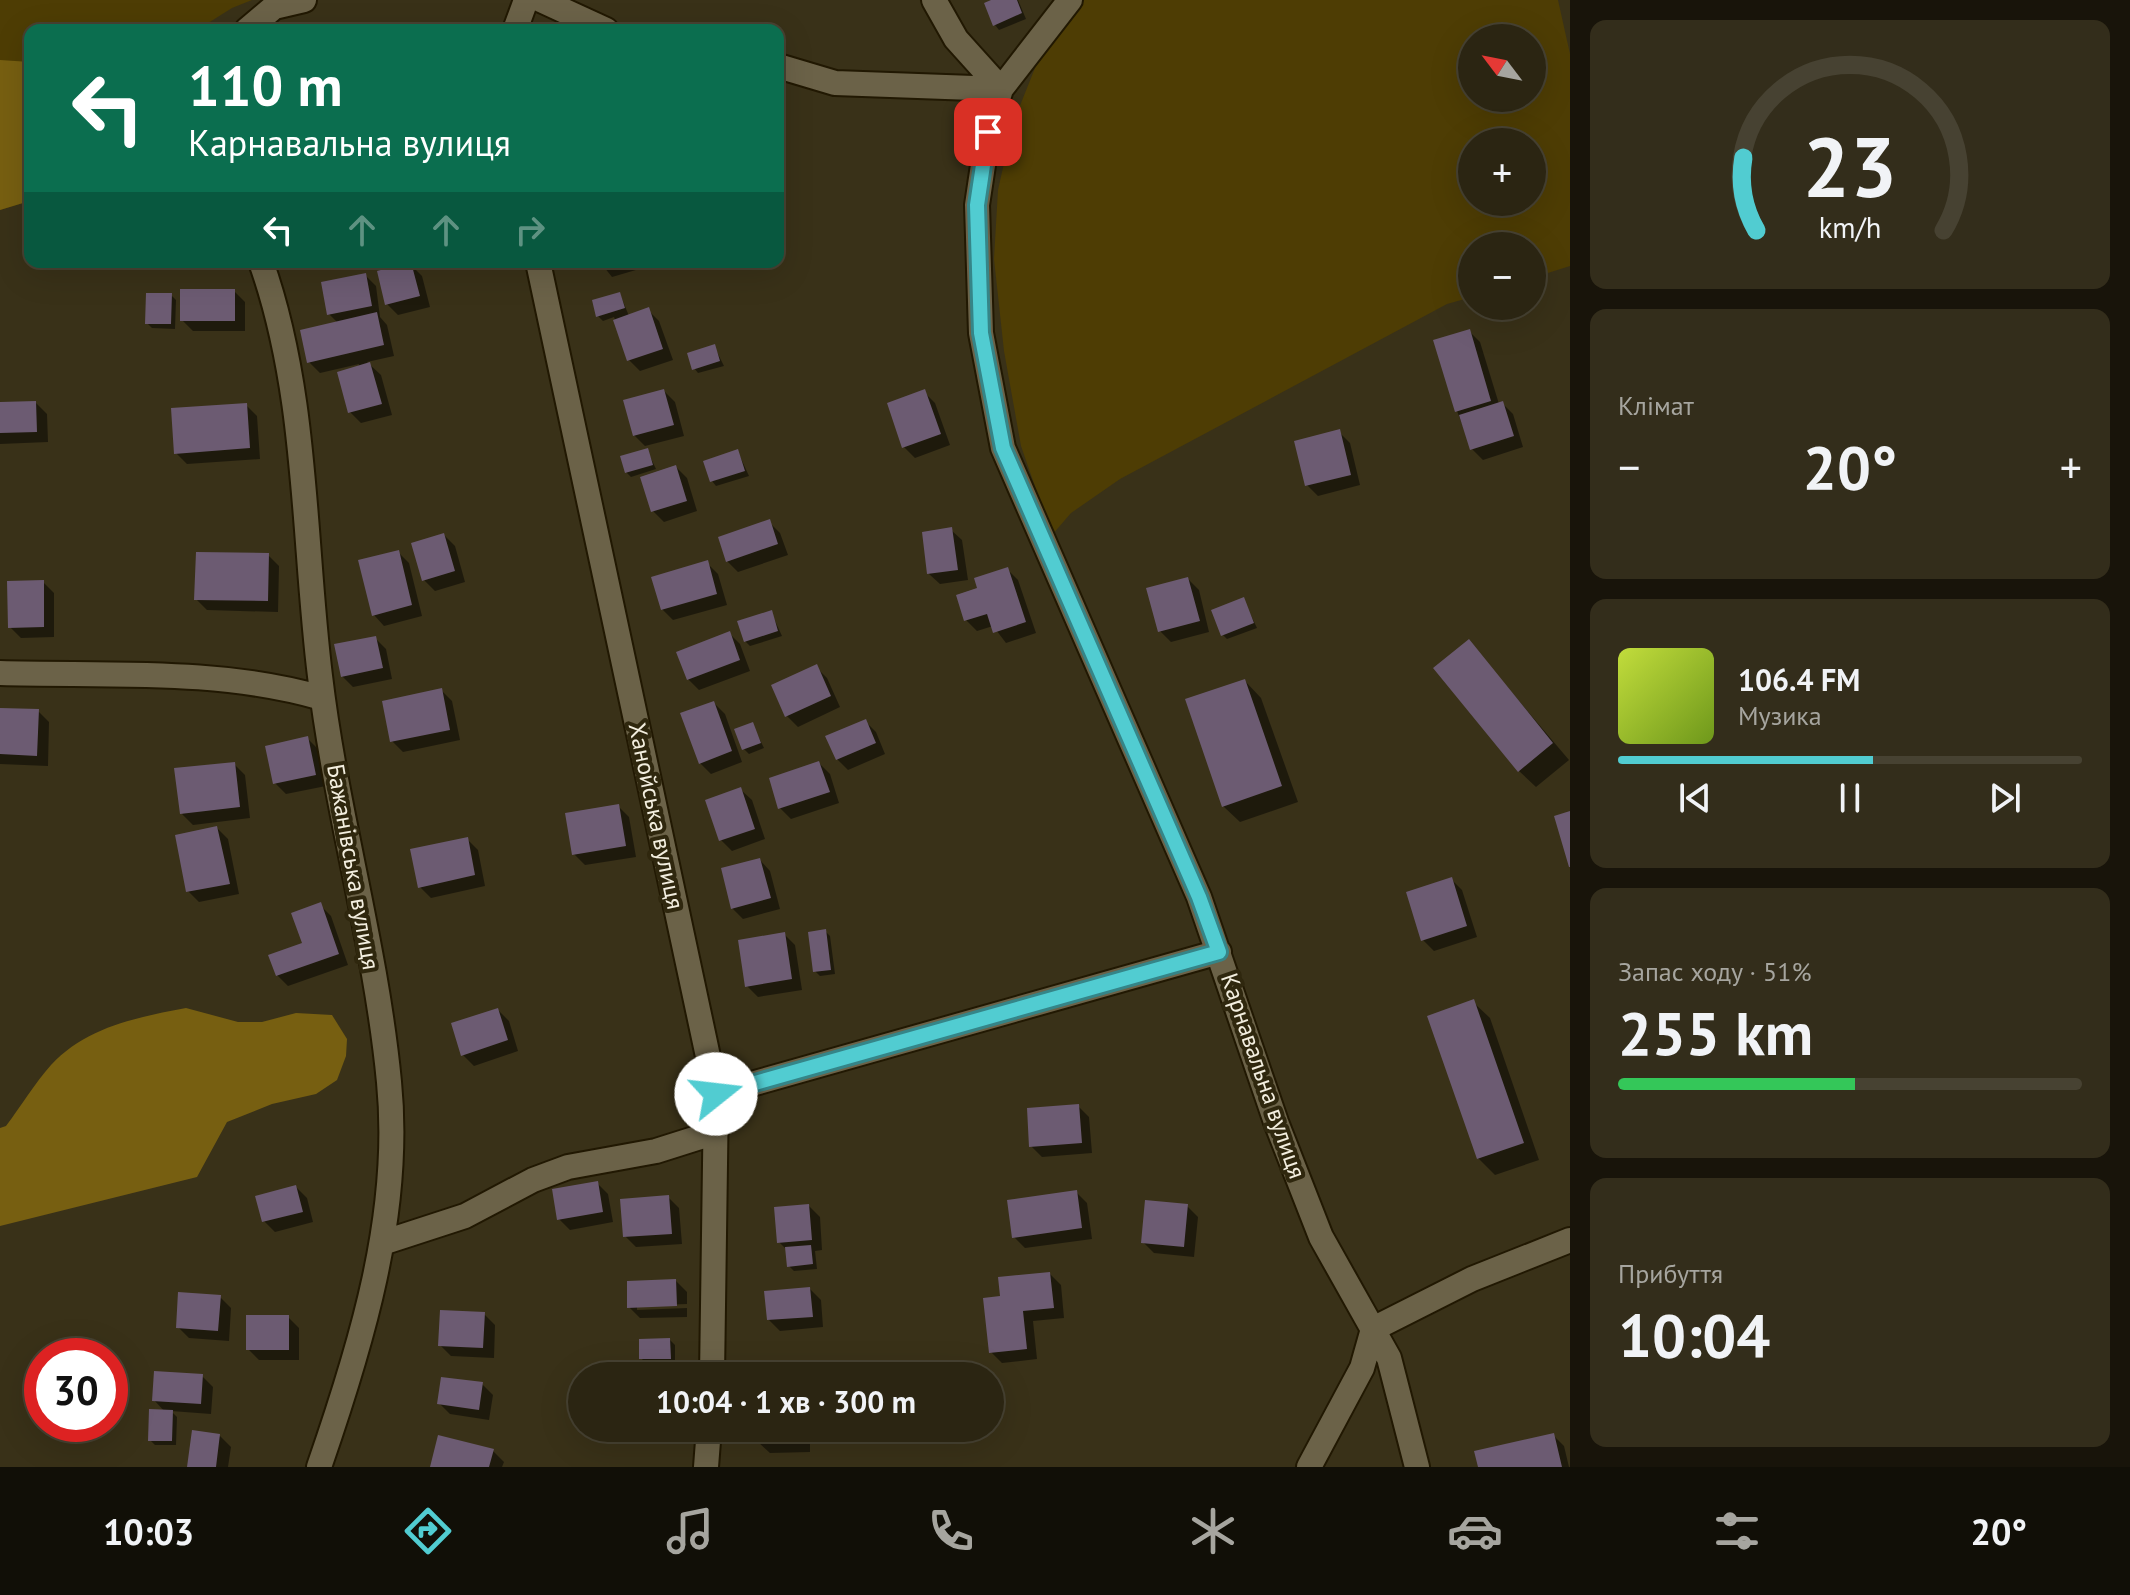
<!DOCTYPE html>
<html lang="uk">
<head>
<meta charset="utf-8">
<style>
  :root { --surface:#2b2512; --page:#332d1b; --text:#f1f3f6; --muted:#a6a59f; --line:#474232; --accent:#51ccd1 }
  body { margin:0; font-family:"PT Sans",sans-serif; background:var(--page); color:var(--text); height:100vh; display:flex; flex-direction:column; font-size:30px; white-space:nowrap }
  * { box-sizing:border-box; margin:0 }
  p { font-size:26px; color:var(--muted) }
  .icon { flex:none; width:44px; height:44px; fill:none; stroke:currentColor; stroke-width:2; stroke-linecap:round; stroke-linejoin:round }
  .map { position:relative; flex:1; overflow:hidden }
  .side { display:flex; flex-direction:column; gap:20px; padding:20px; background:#18140a; width:560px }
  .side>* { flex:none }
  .banner { position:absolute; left:24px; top:24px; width:760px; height:244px; border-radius:16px; box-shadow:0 8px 32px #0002,0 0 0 2px var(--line); background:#0b6e4f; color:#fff; overflow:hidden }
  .needle { width:52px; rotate:302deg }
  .buttons { position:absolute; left:1458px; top:24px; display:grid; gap:16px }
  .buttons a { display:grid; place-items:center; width:88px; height:88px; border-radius:50%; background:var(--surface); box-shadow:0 8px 32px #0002,0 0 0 2px var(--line); font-size:40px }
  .speed { position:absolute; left:24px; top:1338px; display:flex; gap:16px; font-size:40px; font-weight:700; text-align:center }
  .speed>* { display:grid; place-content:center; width:104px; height:104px; border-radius:50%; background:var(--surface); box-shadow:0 8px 32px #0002,0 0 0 2px var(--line); line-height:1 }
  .speed .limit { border:12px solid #d22; background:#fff; color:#111 }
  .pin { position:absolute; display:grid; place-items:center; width:68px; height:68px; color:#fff; margin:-34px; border-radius:16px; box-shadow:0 4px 12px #0006 }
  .me { position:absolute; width:88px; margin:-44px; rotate:74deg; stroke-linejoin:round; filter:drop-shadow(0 0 6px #0008) }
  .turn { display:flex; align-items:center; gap:28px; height:168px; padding:0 32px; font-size:36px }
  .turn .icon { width:104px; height:104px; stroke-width:2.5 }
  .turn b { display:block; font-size:56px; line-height:68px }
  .lanes { display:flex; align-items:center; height:76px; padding:0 32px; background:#0003; justify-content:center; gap:40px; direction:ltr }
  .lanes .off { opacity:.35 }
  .big { font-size:60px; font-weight:700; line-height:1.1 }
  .side .tile { flex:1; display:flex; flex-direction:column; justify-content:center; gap:12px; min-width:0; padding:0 28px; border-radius:16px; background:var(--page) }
  .side .dial { align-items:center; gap:0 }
  .dial svg { height:208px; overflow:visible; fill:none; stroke:var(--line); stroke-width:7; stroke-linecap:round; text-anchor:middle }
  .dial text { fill:var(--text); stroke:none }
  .song { display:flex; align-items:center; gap:24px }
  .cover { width:96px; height:96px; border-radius:12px; background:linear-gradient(135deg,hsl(70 70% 55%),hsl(80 70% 35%)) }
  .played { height:8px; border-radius:4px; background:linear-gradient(90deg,var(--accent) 55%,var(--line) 55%) }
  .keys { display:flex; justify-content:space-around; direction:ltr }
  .heat { display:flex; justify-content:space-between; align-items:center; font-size:44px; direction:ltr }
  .charge { height:12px; border-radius:6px; background:linear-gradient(90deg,#34c759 51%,var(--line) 0) }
  .trip { position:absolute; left:568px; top:1362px; width:436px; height:80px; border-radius:40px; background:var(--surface); box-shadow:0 8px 32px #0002,0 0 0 2px var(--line); font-weight:700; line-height:80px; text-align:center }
  .dock { display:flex; height:128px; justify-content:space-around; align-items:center; background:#110f07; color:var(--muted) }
  .dock .icon { width:56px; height:56px }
  .dock .active { color:var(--accent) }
  .dock b { font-size:36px; color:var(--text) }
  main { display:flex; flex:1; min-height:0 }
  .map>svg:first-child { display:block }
  .green { fill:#4e3d04; fill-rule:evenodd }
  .forest { fill:#775f11 }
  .shadow { fill:#0007 }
  .building { fill:#6c5b72 }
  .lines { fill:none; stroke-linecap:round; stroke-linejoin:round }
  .street-casing { stroke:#211802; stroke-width:28 }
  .street { stroke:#6b6248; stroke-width:24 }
  .route-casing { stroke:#358588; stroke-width:20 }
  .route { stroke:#51ccd1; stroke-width:14 }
  .labels { text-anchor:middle; stroke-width:8; stroke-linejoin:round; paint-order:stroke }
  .street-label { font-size:24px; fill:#f3eedf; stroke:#2f270e }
</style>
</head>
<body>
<main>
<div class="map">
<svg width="1570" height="1467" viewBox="0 0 1570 1467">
  <rect width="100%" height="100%" fill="#393118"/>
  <!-- green -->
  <path class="green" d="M0 0H252L232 8 197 30H30V111L23 203 0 210Z
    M1082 0H1558L1570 54V266L1532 278V246H1472V297L1447 304 1120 479 1071 513 1052 535 1021 446 1004 351 994 259 998 190 1013 123 1039 58ZM1472 38H1532V98H1472ZM1472 142H1532V202H1472Z"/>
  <!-- forest -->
  <path class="forest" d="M0 60 30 62 23 203 0 210Z
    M186 1008 238 1022H262L296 1013 332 1015 347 1039 346 1056 337 1080 316 1094 272 1104 227 1122 197 1177 0 1226V1128L6 1126C21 1106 35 1083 51 1065 86 1027 138 1017 186 1008Z"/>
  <!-- shadow -->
  <path class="shadow" d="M997 0H1018L1026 19 999 30 995 25Z
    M600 262H652L653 265 612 277Z
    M411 265 422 276 430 307 398 315 387 304 379 273Z
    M365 275 376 286 380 317 387 325 394 356 367 362 381 375 392 415 361 423 350 412 359 364 320 373 309 362 338 323 329 314Z
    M234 291 245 302V331H193L182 320Z
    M620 294 629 316 648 310 659 321 673 360 640 371 629 360 614 317 603 321 598 316Z
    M171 295 176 300 175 329 152 328 147 323Z
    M1469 331 1480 342 1499 404 1502 403 1513 414 1523 447 1483 460 1472 449 1457 411Z
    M714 346 724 366 698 373 694 368Z
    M664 391 675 402 684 436 645 446 634 435Z
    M924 392 935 403 950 445 915 458 904 447Z
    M36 403 47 414 48 442 0 444V404Z
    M246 405 257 416 260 459 187 464 176 453Z
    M1339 432 1350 443 1360 485 1318 496 1307 485Z
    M647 450 656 469 631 477 626 472Z
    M738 452 749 476 716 486 712 481Z
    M676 467 687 478 697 511 664 522 653 511Z
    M769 522 780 533 788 555 738 572 727 561Z
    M951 530 962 540 968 580 940 584 929 574Z
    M444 535 455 546 465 582 435 591 424 580Z
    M398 552 409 563 422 616 384 626 374 615Z
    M268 555 279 566 278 612 207 610 196 599Z
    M707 563 718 574 727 605 673 620 662 609Z
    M1007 569 1018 580 1036 633 1006 643 993 626 977 631 966 620 980 589Z
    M1188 579 1199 590 1209 632 1171 642 1160 631Z
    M43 582 54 593V637L21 638 10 627Z
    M1243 599 1257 628 1227 639 1222 634Z
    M771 612 782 636 750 646 745 641Z
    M729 633 740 644 750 671 699 690 688 679Z
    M375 638 386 649 392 679 353 687 342 676Z
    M1469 642 1569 760 1536 787 1519 771Z
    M816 667 827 678 840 707 798 727 787 716Z
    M1245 681 1261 698 1298 802 1240 822 1223 806Z
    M441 690 452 701 460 740 403 752 392 741Z
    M714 703 725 714 742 762 711 774 700 763Z
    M0 710 38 711 49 722 48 766 0 764Z
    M865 721 876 732 885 754 848 770 837 759Z
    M752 724 764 748 749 754 744 749Z
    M308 739 319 750 326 786 286 794 275 783Z
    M819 763 830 774 839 803 791 819 780 808Z
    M234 764 245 775 250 818 193 825 182 814Z
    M741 790 752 800 765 839 732 851 721 840Z
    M618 806 629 817 636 857 585 865 574 854Z
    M217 828 228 839 239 894 199 902 188 891Z
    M467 839 478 850 485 886 431 898 420 887Z
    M760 860 770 871 780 909 743 919 732 908Z
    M1451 879 1462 890 1477 937 1434 951 1423 940Z
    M320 905 331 916 348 965 288 986 277 975 304 944Z
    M825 931 830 936 835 974 820 976 815 971Z
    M784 934 795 945 802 990 758 997 747 986Z
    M1473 1002 1490 1018 1539 1160 1495 1175 1478 1158Z
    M498 1010 509 1021 518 1051 474 1066 463 1055Z
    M1078 1106 1089 1117 1092 1153 1042 1157 1031 1146Z
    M597 1183 608 1194 613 1222 570 1230 559 1219Z
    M296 1187 307 1198 313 1222 275 1232 264 1221Z
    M1076 1192 1087 1203 1092 1239 1025 1248 1014 1237Z
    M668 1197 679 1208 682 1244 636 1247 625 1236Z
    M809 1206 820 1217 822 1250 815 1251 817 1269 794 1271 789 1266 788 1251 779 1242Z
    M1187 1206 1198 1217 1194 1257 1154 1253 1143 1242Z
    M1050 1274 1061 1285 1064 1318 1033 1321 1037 1359 1002 1363 991 1352 1002 1298Z
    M676 1281 687 1292V1304L637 1306V1310L687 1308V1317L640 1318 629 1307Z
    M810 1289 821 1300 823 1327 780 1331 769 1320Z
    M220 1297 231 1308 229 1341 189 1338 178 1327Z
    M484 1314 495 1325 494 1358 451 1356 440 1345Z
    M288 1317 299 1328V1360H259L248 1349Z
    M670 1340 675 1345V1363H646L641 1358Z
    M202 1376 213 1387 211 1414 171 1411 177 1417 176 1445H155L150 1440 165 1412 154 1400Z
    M482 1384 493 1395 489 1420 450 1414 439 1403Z
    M758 1428H810V1452L770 1453 758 1442Z
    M1553 1435 1564 1446 1569 1467H1480Z
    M220 1436 231 1447 228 1467H189Z
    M493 1451 504 1462 502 1467H433Z"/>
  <!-- building -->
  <path class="building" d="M991 0H1017L1022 13 993 26 984 3Z
    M411 262 420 296 385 305 377 271Z
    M366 273 372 306 327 315 321 282Z
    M180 289H235V321H180Z
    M620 292 625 308 596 317 592 300Z
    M146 293H172L171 324H145Z
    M649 307 663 349 627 361 613 320Z
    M377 312 384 345 307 363 300 330Z
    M1470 329 1491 401 1455 412 1433 340Z
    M715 344 720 361 692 370 687 353Z
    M370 362 382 404 348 413 337 372Z
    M664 389 674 425 633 436 623 400Z
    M925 389 941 434 902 448 887 403Z
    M36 401 37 432 0 433V402Z
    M1503 401 1514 436 1470 450 1459 415Z
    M247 403 250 448 174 454 171 408Z
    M1340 429 1351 475 1305 486 1294 441Z
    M648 448 653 465 625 473 620 456Z
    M738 449 745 471 710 482 703 461Z
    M676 465 687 501 651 512 640 477Z
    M770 519 778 544 726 562 718 537Z
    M952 527 958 570 927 574 922 532Z
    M444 533 455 571 422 581 411 543Z
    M399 550 412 605 372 616 358 560Z
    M196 552 269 553 268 601 194 600Z
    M708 560 717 594 661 610 651 577Z
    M1008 567 1026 622 993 633 987 614 964 621 956 595 977 588 974 578Z
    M1188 577 1200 621 1158 632 1146 588Z
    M44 580V627L8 628 7 581Z
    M1244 597 1254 623 1221 636 1211 610Z
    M772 610 778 631 744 642 737 621Z
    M730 631 740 660 687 680 676 652Z
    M376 636 383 668 341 677 334 644Z
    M1469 639 1553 743 1518 772 1433 668Z
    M817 664 831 696 785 717 771 685Z
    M1245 679 1282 786 1222 807 1185 699Z
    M442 688 450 730 390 742 382 701Z
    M714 701 732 751 699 764 680 713Z
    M0 708 39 709 37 756 0 754Z
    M866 719 876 743 836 760 825 736Z
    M753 722 761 743 742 750 734 729Z
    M308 736 316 775 273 784 265 746Z
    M819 761 830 792 778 809 769 778Z
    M235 762 240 807 180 814 174 768Z
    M741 787 755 829 719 841 705 800Z
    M619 804 626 846 572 855 565 813Z
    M1570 811V867H1569L1554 816Z
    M217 826 230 884 186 892 175 835Z
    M468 837 475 875 418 888 410 849Z
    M760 858 771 898 731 909 721 868Z
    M1452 877 1467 926 1421 941 1406 892Z
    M321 902 339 954 276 976 268 955 302 943 291 913Z
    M826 929 831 970 813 972 808 932Z
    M785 932 792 979 745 987 738 940Z
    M1474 999 1524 1143 1477 1159 1427 1016Z
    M498 1008 508 1040 461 1056 451 1023Z
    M1079 1104 1082 1143 1029 1147 1027 1108Z
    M598 1181 603 1212 557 1220 552 1189Z
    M296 1185 303 1212 262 1222 255 1196Z
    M1077 1190 1082 1228 1012 1238 1007 1200Z
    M669 1195 672 1234 623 1237 620 1199Z
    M1145 1200 1188 1204 1184 1247 1141 1243Z
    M809 1204 812 1240 777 1243 774 1207Z
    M811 1245 813 1264 787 1267 785 1247Z
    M1050 1272 1054 1308 1023 1311 1027 1349 989 1353 983 1298 1000 1296 998 1277Z
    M676 1279 677 1306 627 1308V1281Z
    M810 1287 813 1317 767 1320 764 1291Z
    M178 1292 221 1295 218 1331 176 1328Z
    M440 1310 485 1312 483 1348 438 1346Z
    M246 1315H289V1350H246Z
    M670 1338 671 1359H639V1339Z
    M154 1371 203 1374 201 1404 152 1401Z
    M637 1372H679V1376H637Z
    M441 1377 483 1382 479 1410 437 1404Z
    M149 1409 173 1410 172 1441H148Z
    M756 1428H800V1441L757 1443Z
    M192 1430 220 1434 216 1467H187Z
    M1554 1433 1562 1467H1478L1474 1451Z
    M438 1435 494 1449 489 1467H430Z"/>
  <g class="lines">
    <defs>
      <path id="street" d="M541 0 606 30
        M934 0 956 39 1001 89
        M1070 0 1001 89 988 132 977 205 981 333 1003 448 1199 897 1276 1122 1321 1237 1389 1358 1417 1467
        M247 30 274 7 304 0
        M515 30 526 0
        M778 66 835 83 1001 89
        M261 262C308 394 303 539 320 676 336 812 376 945 389 1082 402 1213 361 1346 319 1467
        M538 262 716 1094 712 1376
        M0 673C107 676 219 668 322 698
        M716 1094 1219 952
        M382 1243 465 1216 533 1180 568 1167 656 1151 716 1132
        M1373 1329 1472 1279 1570 1240
        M706 1467 709 1428
        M1309 1467 1362 1368 1373 1329"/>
    </defs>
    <!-- street casing -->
    <use href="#street" class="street-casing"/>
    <!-- street -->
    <use href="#street" class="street"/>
  </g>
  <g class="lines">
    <defs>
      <path id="route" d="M716 1094 1219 952 1199 897 1003 448 981 333 977 205 988 132"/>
    </defs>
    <!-- route casing -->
    <use href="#route" class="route-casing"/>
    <!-- route -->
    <use href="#route" class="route"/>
  </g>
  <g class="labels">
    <!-- street labels -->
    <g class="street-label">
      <text transform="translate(656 816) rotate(78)" y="8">Ханойська вулиця</text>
      <text transform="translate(353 867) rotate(80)" y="8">Бажанівська вулиця</text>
      <text transform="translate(1263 1076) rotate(71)" y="8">Карнавальна вулиця</text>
    </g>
  </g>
</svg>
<div class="buttons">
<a><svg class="needle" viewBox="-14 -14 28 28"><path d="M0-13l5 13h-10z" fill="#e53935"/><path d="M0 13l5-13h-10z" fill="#a6a59f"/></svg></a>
<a>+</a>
<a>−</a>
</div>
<div class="speed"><div class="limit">30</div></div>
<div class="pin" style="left:988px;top:132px;background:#d93025"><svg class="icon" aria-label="arrive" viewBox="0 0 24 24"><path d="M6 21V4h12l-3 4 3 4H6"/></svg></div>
<svg class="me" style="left:716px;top:1094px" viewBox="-20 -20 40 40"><circle r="19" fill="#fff"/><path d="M0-13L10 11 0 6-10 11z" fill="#51ccd1"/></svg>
<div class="trip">10:04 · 1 хв · 300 m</div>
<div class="banner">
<div class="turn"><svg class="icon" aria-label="left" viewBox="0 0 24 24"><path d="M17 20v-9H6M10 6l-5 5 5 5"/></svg><div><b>110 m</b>Карнавальна вулиця</div></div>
<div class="lanes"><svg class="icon" aria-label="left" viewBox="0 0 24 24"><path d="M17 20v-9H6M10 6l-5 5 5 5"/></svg><svg class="icon off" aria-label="ahead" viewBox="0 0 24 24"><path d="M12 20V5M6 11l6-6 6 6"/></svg><svg class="icon off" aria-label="ahead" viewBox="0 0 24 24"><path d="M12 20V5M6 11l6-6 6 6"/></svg><svg class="icon off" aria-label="right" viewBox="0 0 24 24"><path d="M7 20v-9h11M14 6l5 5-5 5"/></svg></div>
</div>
</div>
<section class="side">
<div class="tile dial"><svg viewBox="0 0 100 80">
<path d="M14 69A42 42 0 1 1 86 69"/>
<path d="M14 69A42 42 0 0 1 9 41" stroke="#51ccd1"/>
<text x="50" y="56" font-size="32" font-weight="700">23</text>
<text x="50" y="72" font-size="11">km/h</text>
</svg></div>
<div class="tile"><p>Клімат</p>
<div class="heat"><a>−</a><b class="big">20°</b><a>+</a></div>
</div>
<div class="tile">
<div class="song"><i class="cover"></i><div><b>106.4 FM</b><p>Музика</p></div></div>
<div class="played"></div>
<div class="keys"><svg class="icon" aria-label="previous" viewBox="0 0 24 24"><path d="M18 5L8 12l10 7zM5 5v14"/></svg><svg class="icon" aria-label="pause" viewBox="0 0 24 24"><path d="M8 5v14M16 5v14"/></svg><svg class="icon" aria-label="next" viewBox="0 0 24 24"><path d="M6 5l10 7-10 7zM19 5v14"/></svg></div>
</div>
<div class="tile"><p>Запас ходу · 51%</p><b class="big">255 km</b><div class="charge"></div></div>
<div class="tile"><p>Прибуття</p><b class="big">10:04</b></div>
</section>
</main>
<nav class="dock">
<b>10:03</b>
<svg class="icon active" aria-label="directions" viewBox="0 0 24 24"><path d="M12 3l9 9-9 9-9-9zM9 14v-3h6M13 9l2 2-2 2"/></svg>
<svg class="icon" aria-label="music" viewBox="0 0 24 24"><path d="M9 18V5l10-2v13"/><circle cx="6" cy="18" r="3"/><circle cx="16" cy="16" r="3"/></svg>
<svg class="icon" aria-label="phone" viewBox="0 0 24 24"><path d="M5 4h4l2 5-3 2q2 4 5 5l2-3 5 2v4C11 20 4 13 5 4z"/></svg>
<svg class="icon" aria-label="climate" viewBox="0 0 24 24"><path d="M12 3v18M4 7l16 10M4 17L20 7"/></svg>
<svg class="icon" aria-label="car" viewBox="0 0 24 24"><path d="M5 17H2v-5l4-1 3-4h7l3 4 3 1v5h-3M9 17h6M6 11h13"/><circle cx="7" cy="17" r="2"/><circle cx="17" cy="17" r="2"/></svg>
<svg class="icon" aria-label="filters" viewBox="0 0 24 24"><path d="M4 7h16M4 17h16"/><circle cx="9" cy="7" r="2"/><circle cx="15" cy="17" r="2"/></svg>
<b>20°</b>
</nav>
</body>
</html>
